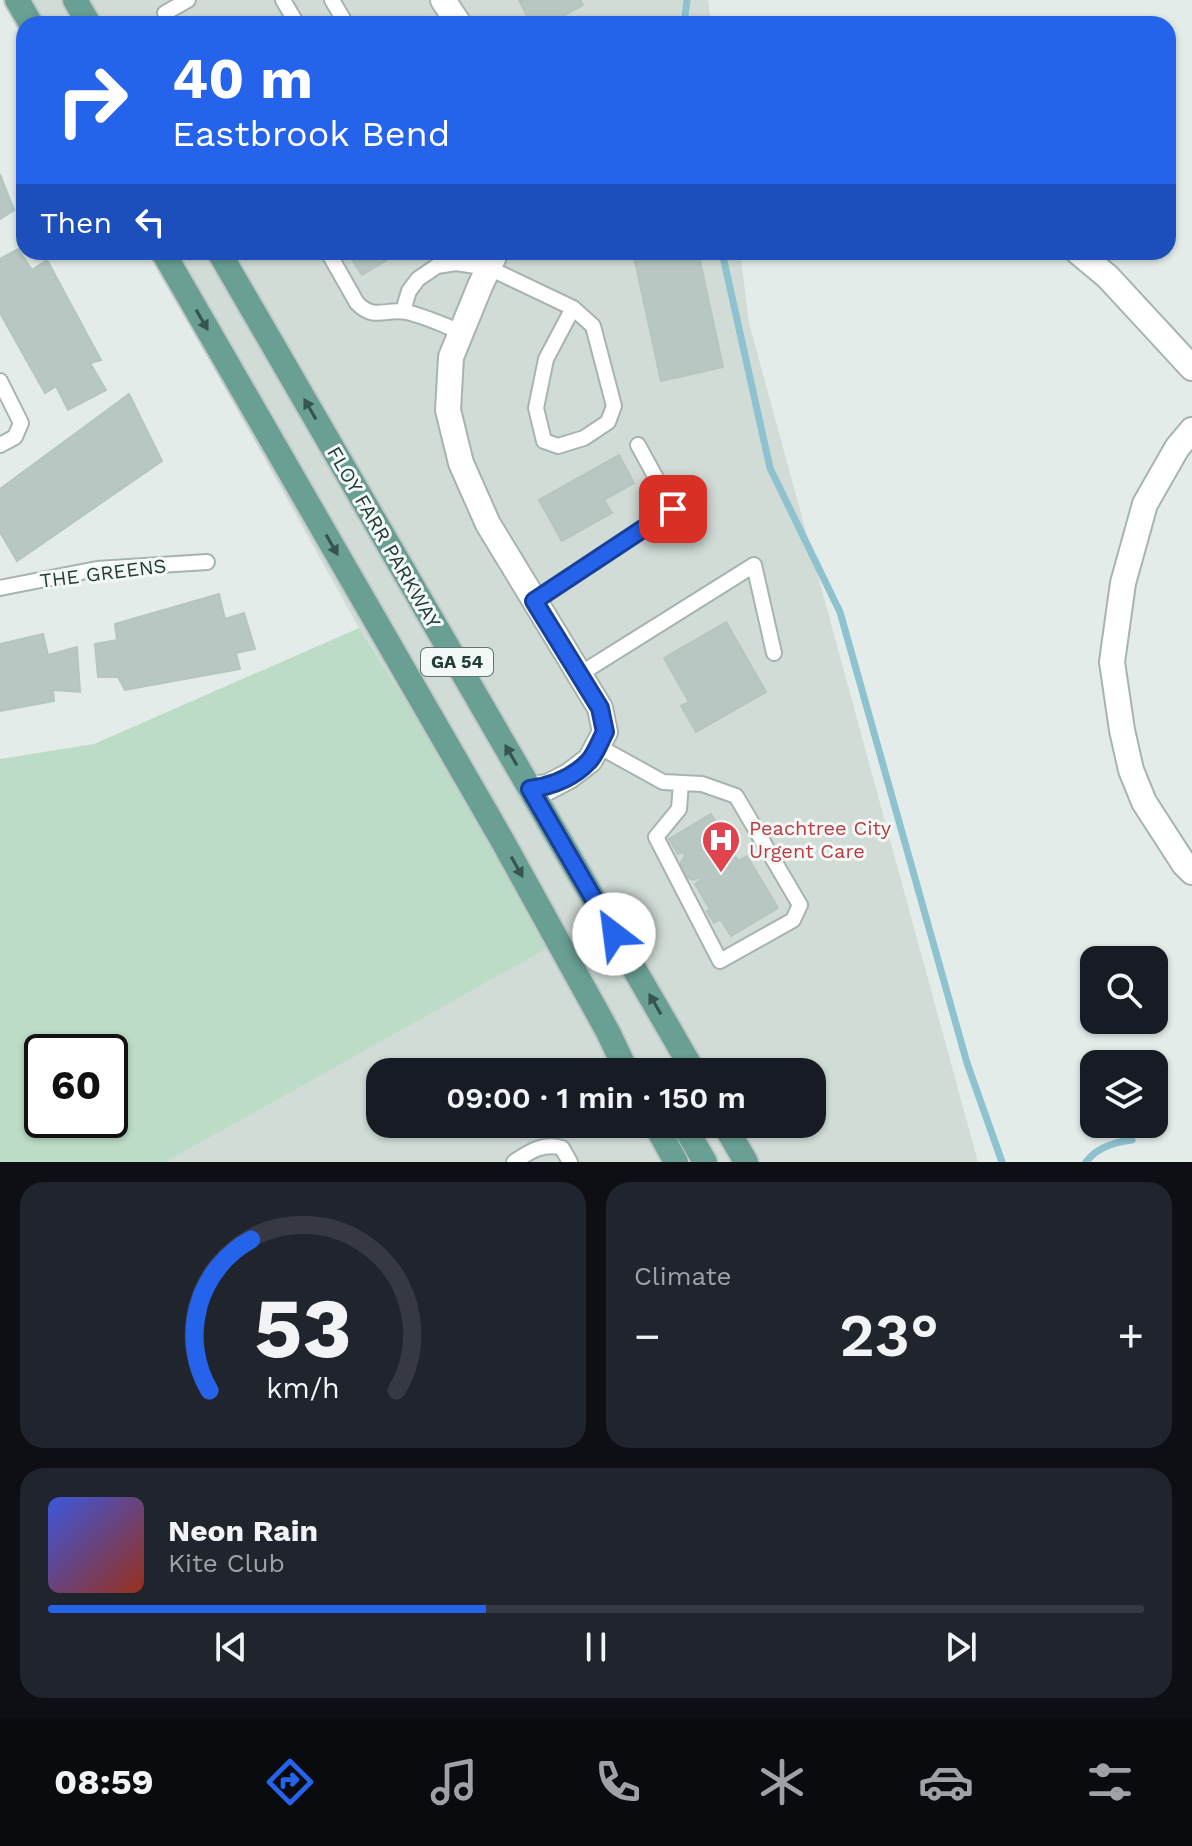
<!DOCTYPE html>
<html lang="en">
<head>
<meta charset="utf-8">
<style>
  :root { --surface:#171b24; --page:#20242c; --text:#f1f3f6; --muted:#9ea1a6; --line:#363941; --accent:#2563eb }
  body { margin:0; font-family:"Work Sans",sans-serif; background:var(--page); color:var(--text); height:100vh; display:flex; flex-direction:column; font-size:30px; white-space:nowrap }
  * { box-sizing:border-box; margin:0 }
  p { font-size:26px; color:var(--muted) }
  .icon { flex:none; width:44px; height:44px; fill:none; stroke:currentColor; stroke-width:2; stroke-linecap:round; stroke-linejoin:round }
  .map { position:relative; height:1162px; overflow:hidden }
  .sheet { display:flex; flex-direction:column; gap:20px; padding:20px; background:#0d0f14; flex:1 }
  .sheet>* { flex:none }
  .hud { position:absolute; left:16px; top:16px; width:1160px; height:244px; border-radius:24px; box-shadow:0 2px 6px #0004; background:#2563eb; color:#fff; overflow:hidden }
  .tools { position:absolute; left:1080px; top:946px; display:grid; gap:16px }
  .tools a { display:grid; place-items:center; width:88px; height:88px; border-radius:16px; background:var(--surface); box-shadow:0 2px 6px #0004; font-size:40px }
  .speed { position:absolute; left:24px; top:1034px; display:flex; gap:16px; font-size:40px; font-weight:700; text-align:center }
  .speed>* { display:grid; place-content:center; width:104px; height:104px; border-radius:50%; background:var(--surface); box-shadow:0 2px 6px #0004; line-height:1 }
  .speed .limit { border:4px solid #111; border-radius:12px; background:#fff; color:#111 }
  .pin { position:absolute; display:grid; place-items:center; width:68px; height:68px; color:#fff; margin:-34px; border-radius:16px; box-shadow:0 4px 12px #0006 }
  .me { position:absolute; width:88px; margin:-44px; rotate:330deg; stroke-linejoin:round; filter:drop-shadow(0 0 6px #0008) }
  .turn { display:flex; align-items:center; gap:28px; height:168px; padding:0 24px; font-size:36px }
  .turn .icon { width:104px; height:104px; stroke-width:2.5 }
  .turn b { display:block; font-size:56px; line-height:68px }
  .then { display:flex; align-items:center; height:76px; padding:0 24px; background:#0003; gap:16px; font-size:30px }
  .big { font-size:60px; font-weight:600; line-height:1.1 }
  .sheet .tile { flex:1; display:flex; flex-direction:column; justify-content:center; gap:12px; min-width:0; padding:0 28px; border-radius:24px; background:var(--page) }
  .sheet .dial { align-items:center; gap:0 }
  .dial svg { height:208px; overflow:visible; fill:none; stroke:var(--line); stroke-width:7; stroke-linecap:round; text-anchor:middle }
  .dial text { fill:var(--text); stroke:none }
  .song { display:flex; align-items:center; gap:24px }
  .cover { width:96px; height:96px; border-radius:12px; background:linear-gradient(135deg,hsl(230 70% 55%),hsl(10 70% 35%)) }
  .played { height:8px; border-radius:4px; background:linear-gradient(90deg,var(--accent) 40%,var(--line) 40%) }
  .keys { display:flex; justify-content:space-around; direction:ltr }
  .heat { display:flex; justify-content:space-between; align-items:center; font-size:44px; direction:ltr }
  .sheet .tiles { flex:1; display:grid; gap:20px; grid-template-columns:1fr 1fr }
  .tile:last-child { grid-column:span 2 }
  .trip { position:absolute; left:366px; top:1058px; width:460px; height:80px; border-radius:24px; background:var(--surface); box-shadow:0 2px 6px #0004; font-weight:600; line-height:80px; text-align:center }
  .tabs { display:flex; height:128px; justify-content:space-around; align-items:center; background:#090b0e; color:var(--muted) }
  .tabs .icon { width:56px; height:56px }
  .tabs .on { color:var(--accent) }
  .tabs b { font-size:36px; color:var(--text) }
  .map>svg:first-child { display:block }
  .built { fill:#d1dcd7; fill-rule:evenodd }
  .green { fill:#bddcc7; fill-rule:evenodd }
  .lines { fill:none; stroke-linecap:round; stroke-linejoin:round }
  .stream { stroke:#8ec2ce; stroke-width:7 }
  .building { fill:#b8c7c1; stroke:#b6c5bf; stroke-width:2 }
  .lane-casing { stroke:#a6b4af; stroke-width:18 }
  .street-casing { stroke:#a6b4af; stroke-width:28 }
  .primary-casing { stroke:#c2c8c7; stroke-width:28 }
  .lane { stroke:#fff; stroke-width:14 }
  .street { stroke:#fff; stroke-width:24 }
  .primary { stroke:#6a9f93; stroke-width:24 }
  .oneway { fill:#36554e }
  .route-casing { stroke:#184099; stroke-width:20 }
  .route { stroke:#2563eb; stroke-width:14 }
  .labels { text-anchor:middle; stroke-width:6; stroke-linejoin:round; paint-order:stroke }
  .shield { fill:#f3f9f6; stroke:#627570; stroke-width:2 }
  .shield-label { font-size:18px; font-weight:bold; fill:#243c37 }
  .street-label { font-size:20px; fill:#243c37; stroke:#f3f9f6 }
  .health-label { font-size:20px; fill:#be3a42; stroke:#f3f9f6; text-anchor:start }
</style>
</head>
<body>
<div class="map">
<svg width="1192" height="1162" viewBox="0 0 1192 1162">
  <rect width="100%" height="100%" fill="#e3ece8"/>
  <!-- built -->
  <path class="built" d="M27 0H708L711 24H38Z
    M149 252H740L749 323 978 1162H166L559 940 359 628ZM380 1072H812V1124H380Z"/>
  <!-- green -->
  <path class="green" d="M359 628 560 941 166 1162H0V759L94 744ZM42 1052H110V1120H42Z"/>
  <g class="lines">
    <!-- stream -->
    <path class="stream" d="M684 24 687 0
      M722 252 770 468 840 612 967 1063 1002 1162
      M1086 1162C1096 1148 1116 1142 1132 1140"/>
  </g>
  <!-- building -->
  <path class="building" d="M519 0H580L583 5 549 24H531Z
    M0 174 14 210 0 219Z
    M18 249 32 270 47 260 101 360 90 363 106 390 68 410 56 386 45 393 0 313V259Z
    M347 252H400L362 275Z
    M633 252H698L723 367 661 381Z
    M129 394 162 461 17 561 0 532V489Z
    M619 455 634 483 604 500 612 513 562 541 539 500Z
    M219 594 225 619 244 613 255 649 236 653 240 669 125 690 118 677H98L95 644 117 640 115 624Z
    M726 622 766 692 696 732 681 706 689 702 664 658Z
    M43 634 48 655 77 647 80 692 53 690 54 701 0 711V644Z
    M711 814 738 861 747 856 778 908 731 936 720 919 714 923 707 911 710 909 695 884 701 880 699 877 693 880 687 877 681 871V862L685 856 683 852 678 854 669 839Z"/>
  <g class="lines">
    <defs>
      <path id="lane" d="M283 0 297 24
        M332 0 346 24
        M165 13 188 0
        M328 252 357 303C374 321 386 308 406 312 425 316 443 325 461 332
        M406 312 405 304 409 291 418 279 437 266 456 263 489 268 573 308 593 326 614 406 608 422 584 438 558 446 544 441 536 408 546 359 573 308
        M0 381 21 423 15 437 0 445
        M0 588 97 569 207 562
        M534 601 673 509 638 445
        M580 674 754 565 774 653
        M598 746 663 782 702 784 736 796 800 905 793 920 720 961 656 837 679 809 681 783
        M514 1162C529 1152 543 1142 562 1148L570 1162"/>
      <path id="street" d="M443 0 459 24
        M496 252 480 286 451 357 448 410 461 463 488 524 600 708 605 732 590 760 569 776 548 787 530 789
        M1078 252 1108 277 1192 368
        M1192 430 1177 448 1145 504 1123 583 1112 662 1122 730 1131 770 1144 802 1184 864 1192 872"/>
      <path id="primary" d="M17 0 31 24
        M75 0 89 24
        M163 252 502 840 608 1032 627 1072
        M219 252 694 1072
        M655 1124 676 1162
        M683 1124 705 1162
        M724 1124 746 1162"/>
    </defs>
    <!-- lane casing -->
    <use href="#lane" class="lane-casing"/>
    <!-- street casing -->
    <use href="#street" class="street-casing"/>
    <!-- primary casing -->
    <use href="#primary" class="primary-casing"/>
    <!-- lane -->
    <use href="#lane" class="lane"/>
    <!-- street -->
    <use href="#street" class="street"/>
    <!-- primary -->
    <use href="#primary" class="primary"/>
  </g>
  <!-- one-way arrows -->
  <defs><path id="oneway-solid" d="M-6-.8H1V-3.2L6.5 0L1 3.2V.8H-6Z" transform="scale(2)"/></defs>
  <g class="oneway">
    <use href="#oneway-solid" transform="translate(202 320) rotate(60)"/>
    <use href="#oneway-solid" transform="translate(310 409) rotate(-120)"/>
    <use href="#oneway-solid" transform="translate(332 545) rotate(60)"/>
    <use href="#oneway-solid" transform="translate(511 755) rotate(-120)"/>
    <use href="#oneway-solid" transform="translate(517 867) rotate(61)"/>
    <use href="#oneway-solid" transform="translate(655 1004) rotate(-120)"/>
  </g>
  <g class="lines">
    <defs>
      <path id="route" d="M614 934 530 789C552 786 574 777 589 761 596 753 600 741 605 732L600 708 534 601 673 509"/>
    </defs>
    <!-- route casing -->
    <use href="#route" class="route-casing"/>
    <!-- route -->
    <use href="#route" class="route"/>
  </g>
  <!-- icons -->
  <defs>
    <symbol id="hospital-pin" viewBox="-11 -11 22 30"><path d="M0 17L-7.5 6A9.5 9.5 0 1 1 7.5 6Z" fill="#e0444e" stroke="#f3f9f6"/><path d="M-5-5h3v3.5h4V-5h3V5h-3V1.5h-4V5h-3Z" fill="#fff"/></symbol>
  </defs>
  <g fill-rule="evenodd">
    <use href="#hospital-pin" x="699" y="818" width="44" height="60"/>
  </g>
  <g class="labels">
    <!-- shield labels -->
    <rect class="shield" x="421" y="648" width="72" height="28" rx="6"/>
    <g class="shield-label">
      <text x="457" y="668">GA 54</text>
    </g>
    <!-- street labels -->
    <g class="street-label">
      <text transform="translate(384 537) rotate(60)" y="7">FLOY FARR PARKWAY</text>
      <text transform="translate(103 573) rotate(-7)" y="7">THE GREENS</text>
    </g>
    <!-- health labels -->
    <g class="health-label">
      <text x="749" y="835">Peachtree City<tspan x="749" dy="23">Urgent Care</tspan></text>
    </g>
  </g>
</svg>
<div class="tools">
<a><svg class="icon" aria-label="search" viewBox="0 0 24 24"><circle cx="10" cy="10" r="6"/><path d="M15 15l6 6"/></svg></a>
<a><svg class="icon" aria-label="layers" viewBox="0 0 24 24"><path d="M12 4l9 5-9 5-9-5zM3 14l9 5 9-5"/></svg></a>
</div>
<div class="speed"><div class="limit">60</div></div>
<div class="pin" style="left:673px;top:509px;background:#d93025"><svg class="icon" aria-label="arrive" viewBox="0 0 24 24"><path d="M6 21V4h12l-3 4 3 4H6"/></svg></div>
<svg class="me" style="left:614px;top:934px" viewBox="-20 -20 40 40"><circle r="19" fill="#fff"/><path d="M0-13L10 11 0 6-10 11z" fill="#2563eb"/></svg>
<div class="trip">09:00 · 1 min · 150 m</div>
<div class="hud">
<div class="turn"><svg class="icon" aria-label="right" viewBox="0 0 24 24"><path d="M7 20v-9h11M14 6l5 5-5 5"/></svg><div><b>40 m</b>Eastbrook Bend</div></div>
<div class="then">Then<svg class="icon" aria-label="left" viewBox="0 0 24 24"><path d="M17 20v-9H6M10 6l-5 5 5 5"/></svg></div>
</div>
</div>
<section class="sheet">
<div class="tiles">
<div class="tile dial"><svg viewBox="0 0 100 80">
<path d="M14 69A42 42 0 1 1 86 69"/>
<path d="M14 69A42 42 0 0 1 30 11" stroke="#2563eb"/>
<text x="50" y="56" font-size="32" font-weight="700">53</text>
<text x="50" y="72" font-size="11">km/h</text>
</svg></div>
<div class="tile"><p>Climate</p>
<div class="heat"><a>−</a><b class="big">23°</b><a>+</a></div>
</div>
<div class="tile">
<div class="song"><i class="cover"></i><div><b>Neon Rain</b><p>Kite Club</p></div></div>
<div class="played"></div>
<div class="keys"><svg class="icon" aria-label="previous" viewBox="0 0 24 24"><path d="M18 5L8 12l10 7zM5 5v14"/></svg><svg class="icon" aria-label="pause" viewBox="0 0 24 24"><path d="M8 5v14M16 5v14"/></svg><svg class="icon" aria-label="next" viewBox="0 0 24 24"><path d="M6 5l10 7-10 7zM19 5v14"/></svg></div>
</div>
</div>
</section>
<nav class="tabs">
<b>08:59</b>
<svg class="icon on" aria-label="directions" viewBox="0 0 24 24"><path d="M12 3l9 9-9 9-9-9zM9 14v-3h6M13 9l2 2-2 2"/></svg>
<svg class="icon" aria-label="music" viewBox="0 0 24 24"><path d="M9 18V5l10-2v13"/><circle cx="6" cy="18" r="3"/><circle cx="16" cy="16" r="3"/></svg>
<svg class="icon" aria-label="phone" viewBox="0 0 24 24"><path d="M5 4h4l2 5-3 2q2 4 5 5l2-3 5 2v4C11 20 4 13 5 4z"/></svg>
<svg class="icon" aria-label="climate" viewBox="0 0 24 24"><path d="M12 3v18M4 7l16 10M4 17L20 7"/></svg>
<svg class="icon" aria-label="car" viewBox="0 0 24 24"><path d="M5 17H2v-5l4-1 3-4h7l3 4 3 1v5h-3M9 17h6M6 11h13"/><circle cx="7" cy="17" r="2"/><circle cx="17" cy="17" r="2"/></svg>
<svg class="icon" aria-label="filters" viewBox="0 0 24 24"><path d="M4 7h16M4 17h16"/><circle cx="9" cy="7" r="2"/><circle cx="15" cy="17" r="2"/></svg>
</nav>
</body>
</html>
